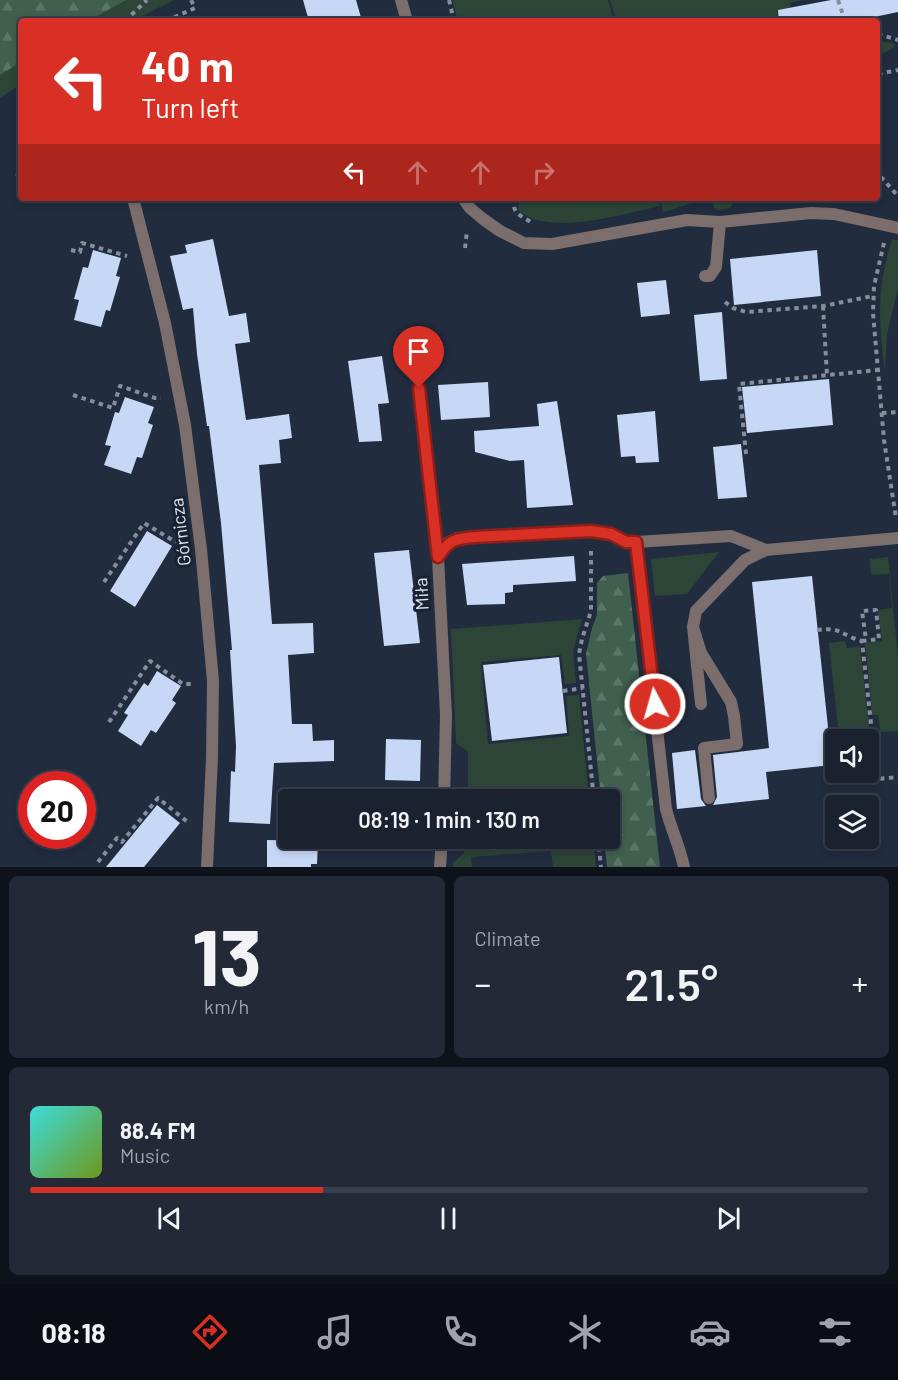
<!DOCTYPE html>
<html lang="en">
<head>
<meta charset="utf-8">
<style>
  :root { --surface:#1a212f; --page:#232937; --text:#f1f3f6; --muted:#9fa3aa; --line:#383e4b; --accent:#d93025 }
  body { margin:0; font-family:Barlow,sans-serif; background:var(--page); color:var(--text); height:100vh; display:flex; flex-direction:column; font-size:22px; white-space:nowrap }
  * { box-sizing:border-box; margin:0 }
  p { font-size:20px; color:var(--muted) }
  .icon { flex:none; width:33px; height:33px; fill:none; stroke:currentColor; stroke-width:2; stroke-linecap:round; stroke-linejoin:round }
  .map { position:relative; height:867px; overflow:hidden }
  .drawer { display:flex; flex-direction:column; gap:9px; padding:9px; background:#0e121a; flex:1 }
  .drawer>* { flex:none }
  .banner { position:absolute; left:18px; top:18px; width:862px; height:183px; border-radius:6px; box-shadow:0 3px 9px #0003,0 0 0 2px var(--line); background:#d93025; color:#fff; overflow:hidden }
  .tools { position:absolute; left:825px; top:729px; display:grid; gap:12px }
  .tools a { display:grid; place-items:center; width:54px; height:54px; border-radius:6px; background:var(--surface); box-shadow:0 3px 9px #0003,0 0 0 2px var(--line); font-size:30px }
  .speed { position:absolute; left:18px; top:771px; display:flex; gap:12px; font-size:30px; font-weight:700; text-align:center }
  .speed>* { display:grid; place-content:center; width:78px; height:78px; border-radius:50%; background:var(--surface); box-shadow:0 3px 9px #0003,0 0 0 2px var(--line); line-height:1 }
  .speed .limit { border:9px solid #d22; background:#fff; color:#111 }
  .pin { position:absolute; display:grid; place-items:center; width:51px; height:51px; color:#fff; margin:-62px -26px; border-radius:50% 50% 50% 0; rotate:-45deg; box-shadow:0 0 6px #0007 }
  .pin .icon { rotate:45deg }
  .me { position:absolute; width:66px; margin:-33px; rotate:354deg; stroke-linejoin:round; filter:drop-shadow(0 0 4px #0008) }
  .turn { display:flex; align-items:center; gap:21px; height:126px; padding:0 24px; font-size:27px }
  .turn .icon { width:78px; height:78px; stroke-width:2.5 }
  .turn b { display:block; font-size:42px; line-height:51px }
  .lanes { display:flex; align-items:center; height:57px; padding:0 24px; background:#0003; justify-content:center; gap:30px; direction:ltr }
  .lanes .off { opacity:.35 }
  .big { font-size:45px; font-weight:600; line-height:1.1 }
  .drawer .widget { flex:1; display:flex; flex-direction:column; justify-content:center; gap:9px; min-width:0; padding:0 21px; border-radius:9px; background:var(--page) }
  .drawer .dial { align-items:center; gap:0 }
  .dial b { font-size:78px; line-height:1 }
  .song { display:flex; align-items:center; gap:18px }
  .cover { width:72px; height:72px; border-radius:9px; background:linear-gradient(135deg,hsl(180 70% 55%),hsl(80 70% 35%)) }
  .played { height:6px; border-radius:3px; background:linear-gradient(90deg,var(--accent) 35%,var(--line) 35%) }
  .keys { display:flex; justify-content:space-around; direction:ltr }
  .heat { display:flex; justify-content:space-between; align-items:center; font-size:33px; direction:ltr }
  .drawer .tiles { flex:1; display:grid; gap:9px; grid-template-columns:1fr 1fr }
  .widget:last-child { grid-column:span 2 }
  .trip { position:absolute; left:278px; top:789px; width:342px; height:60px; border-radius:6px; background:var(--surface); box-shadow:0 3px 9px #0003,0 0 0 2px var(--line); font-weight:600; line-height:60px; text-align:center }
  .tab-bar { display:flex; height:96px; justify-content:space-around; align-items:center; background:#0a0d13; color:var(--muted) }
  .tab-bar .icon { width:42px; height:42px }
  .tab-bar .selected { color:var(--accent) }
  .tab-bar b { font-size:27px; color:var(--text) }
  .map>svg:first-child { display:block }
  .green { fill:#2c4537 }
  .forest { fill:url(#forest-firs) }
  .building { fill:#c7d7f6 }
  .lines { fill:none; stroke-linecap:round; stroke-linejoin:round }
  .path { stroke:#868e9d; stroke-width:4; stroke-dasharray:4.5 4.5; stroke-linecap:butt }
  .lane { stroke:#7b6e6c; stroke-width:12 }
  .street { stroke:#7b6e6c; stroke-width:12 }
  .route-casing { stroke:#8d1f18; stroke-width:15 }
  .route { stroke:#d93025; stroke-width:10 }
  .labels { text-anchor:middle; stroke-width:6; stroke-linejoin:round; paint-order:stroke }
  .street-label { font-size:18px; fill:#e0e6f3; stroke:#192234 }
</style>
</head>
<body>
<div class="map">
<svg width="898" height="867" viewBox="0 0 898 867">
  <defs>
    <pattern id="forest-firs" width="22" height="20" patternUnits="userSpaceOnUse" patternTransform="scale(1.5)"><rect width="22" height="20" fill="#405f4e"/><path d="M5 1l3.5 6h-7zM16 11l3.5 6h-7z" fill="#5b7668"/></pattern>
  </defs>
  <rect width="100%" height="100%" fill="#222c3f"/>
  <!-- green -->
  <path class="green" d="M0 0H174L132 21H21V84L0 98Z
    M452 0H608L614 21H602L600 16 578 21H458Z
    M610 0H802L790 3 793 21H616Z
    M878 40 895 44 893 48 878 56Z
    M520 198H581L582 201 595 198H658L660 206C623 214 549 237 518 210Z
    M660 198H706C690 202 678 209 663 212Z
    M712 198H790L734 202 730 208 719 210 714 208Z
    M892 239 898 241V289L887 334 885 371C878 323 877 286 892 239Z
    M719 552 687 594 655 596 651 559Z
    M888 557 898 657V731L880 732 878 715H872L865 643 882 641 878 610 892 608 889 574 871 575 870 559Z
    M582 619 573 651 576 683 565 684 561 655 481 662 488 744 569 736 566 696 579 695 589 799H468V752L456 743 451 629Z
    M845 641 847 648 860 646 870 733 839 737 829 643Z
    M466 838 593 839 596 867H553L551 851 471 857 472 867H453V863L464 853Z"/>
  <!-- forest -->
  <path class="forest" d="M0 0H126L88 21H21V62L0 75Z
    M628 573 660 867H607L604 839 609 838V800L601 799 586 654 592 628 597 615V583L603 576Z"/>
  <!-- building -->
  <path class="building" d="M303 0H356L362 21H309Z
    M831 0H898V12L855 21H779L778 10Z
    M213 239 229 316 246 313 250 342 235 344 246 420 289 414 292 438 279 440 281 463 259 465 272 624 313 623 314 653 288 655 292 724H312L313 741 334 740V761L274 763 270 824 229 822 231 771 235 772 236 746 230 650H232L221 523 209 426H207L197 354 193 308 183 310 170 256 187 253 185 245Z
    M93 250 121 258 116 276 120 277 110 311 106 310 101 327 74 320 79 300 74 299 83 267 88 268Z
    M817 250 821 296 734 305 730 259Z
    M666 280 670 314 641 317 637 283Z
    M722 312 727 379 700 381 694 315Z
    M382 356 389 403 378 404 382 441 359 442 348 361Z
    M829 379 833 425 747 433 742 387Z
    M488 382 490 417 441 420 438 385Z
    M125 397 154 407 148 423 153 425 142 458 137 457 131 474 104 465 111 446 105 445 115 412 119 413Z
    M557 401 573 505 527 508 524 460 510 461 475 452 474 431 539 426 537 404Z
    M655 411 659 462 636 463 635 456 621 457 617 415Z
    M741 444 747 497 718 499 713 447Z
    M147 531 172 546 135 607 110 591Z
    M409 550 420 643 384 646 374 553Z
    M574 556 576 581 513 585V592L505 593V604L467 605 462 564Z
    M812 576 832 765 766 772 769 799 713 805 717 797 713 755 769 748 752 582Z
    M559 657 567 733 492 741 483 665Z
    M157 671 181 686 172 700 176 703 156 733 151 730 141 746 118 731 128 715 124 713 144 683 148 686Z
    M386 739 421 740 420 781 385 780Z
    M695 750 701 799 706 806 677 809 672 753Z
    M157 805 180 823 144 867H106Z
    M267 840 318 841 317 864H311V867H267Z"/>
  <g class="lines">
    <!-- path -->
    <path class="path" d="M449 0 454 21
      M838 0 845 21
      M125 21 147 0
      M166 21 195 8 191 0
      M878 34 898 40
      M878 74 898 70
      M878 159 881 177 898 196
      M17 176 21 169
      M515 198C510 212 521 216 531 222
      M884 243 874 286 873 313 884 440 896 518
      M465 248 467 231
      M71 250 80 252 82 243 127 256
      M725 302 733 308 746 312 823 306 873 296
      M823 306 827 376
      M73 395 113 408 120 386 155 398H161
      M882 413 898 412
      M746 454 739 384 878 370
      M591 551V611L582 639 579 654 594 800
      M104 582 144 523 174 541 182 542
      M817 630C843 627 840 635 862 641L877 779 898 777
      M862 641 879 639 876 610 862 611 866 640
      M563 691 583 688
      M109 722 150 661 183 684H192
      M598 838 601 867
      M98 862 117 838 122 842 158 798 190 824"/>
    <!-- lane -->
    <path class="lane" d="M401 0 407 21
      M463 198 470 208 483 219 500 231 524 243 552 244 687 220 720 222 811 213 834 214 898 228
      M705 276H710L716 267 720 222
      M419 388 438 557
      M636 542 666 809C671 829 680 847 684 867
      M438 557 447 543 458 538 591 531 611 534 626 542H636L731 536 766 550 898 538
      M693 627 701 653 731 702 734 716 737 744 704 748 709 798
      M701 704 693 627 696 611 745 560 766 550"/>
    <!-- street -->
    <path class="street" d="M133 198 165 323 185 425 201 549 213 681 212 757 207 867
      M438 557 446 715 444 800
      M440 867 442 838"/>
  </g>
  <g class="lines">
    <defs>
      <path id="route" d="M419 388 438 557C449 540 454 539 474 537L591 531 611 534 626 542H636L655 704"/>
    </defs>
    <!-- route casing -->
    <use href="#route" class="route-casing"/>
    <!-- route -->
    <use href="#route" class="route"/>
  </g>
  <g class="labels">
    <!-- street labels -->
    <g class="street-label">
      <text transform="translate(181 532) rotate(-97)" y="6">Górnicza</text>
      <text transform="translate(422 594) rotate(-93)" y="6">Miła</text>
    </g>
  </g>
</svg>
<div class="tools">
<a><svg class="icon" aria-label="sound" viewBox="0 0 24 24"><path d="M4 9h4l5-4v14l-5-4H4zM17 9q2 3 0 6"/></svg></a>
<a><svg class="icon" aria-label="layers" viewBox="0 0 24 24"><path d="M12 4l9 5-9 5-9-5zM3 14l9 5 9-5"/></svg></a>
</div>
<div class="speed"><div class="limit">20</div></div>
<div class="pin" style="left:419px;top:388px;background:#d93025"><svg class="icon" aria-label="arrive" viewBox="0 0 24 24"><path d="M6 21V4h12l-3 4 3 4H6"/></svg></div>
<svg class="me" style="left:655px;top:704px" viewBox="-20 -20 40 40"><circle r="17" fill="#d93025" stroke="#fff" stroke-width="3"/><path d="M0-11L8 9 0 5-8 9z" fill="#fff"/></svg>
<div class="trip">08:19 · 1 min · 130 m</div>
<div class="banner">
<div class="turn"><svg class="icon" aria-label="left" viewBox="0 0 24 24"><path d="M17 20v-9H6M10 6l-5 5 5 5"/></svg><div><b>40 m</b>Turn left</div></div>
<div class="lanes"><svg class="icon" aria-label="left" viewBox="0 0 24 24"><path d="M17 20v-9H6M10 6l-5 5 5 5"/></svg><svg class="icon off" aria-label="ahead" viewBox="0 0 24 24"><path d="M12 20V5M6 11l6-6 6 6"/></svg><svg class="icon off" aria-label="ahead" viewBox="0 0 24 24"><path d="M12 20V5M6 11l6-6 6 6"/></svg><svg class="icon off" aria-label="right" viewBox="0 0 24 24"><path d="M7 20v-9h11M14 6l5 5-5 5"/></svg></div>
</div>
</div>
<section class="drawer">
<div class="tiles">
<div class="widget dial"><b>13</b><p>km/h</p></div>
<div class="widget"><p>Climate</p>
<div class="heat"><a>−</a><b class="big">21.5°</b><a>+</a></div>
</div>
<div class="widget">
<div class="song"><i class="cover"></i><div><b>88.4 FM</b><p>Music</p></div></div>
<div class="played"></div>
<div class="keys"><svg class="icon" aria-label="previous" viewBox="0 0 24 24"><path d="M18 5L8 12l10 7zM5 5v14"/></svg><svg class="icon" aria-label="pause" viewBox="0 0 24 24"><path d="M8 5v14M16 5v14"/></svg><svg class="icon" aria-label="next" viewBox="0 0 24 24"><path d="M6 5l10 7-10 7zM19 5v14"/></svg></div>
</div>
</div>
</section>
<nav class="tab-bar">
<b>08:18</b>
<svg class="icon selected" aria-label="directions" viewBox="0 0 24 24"><path d="M12 3l9 9-9 9-9-9zM9 14v-3h6M13 9l2 2-2 2"/></svg>
<svg class="icon" aria-label="music" viewBox="0 0 24 24"><path d="M9 18V5l10-2v13"/><circle cx="6" cy="18" r="3"/><circle cx="16" cy="16" r="3"/></svg>
<svg class="icon" aria-label="phone" viewBox="0 0 24 24"><path d="M5 4h4l2 5-3 2q2 4 5 5l2-3 5 2v4C11 20 4 13 5 4z"/></svg>
<svg class="icon" aria-label="climate" viewBox="0 0 24 24"><path d="M12 3v18M4 7l16 10M4 17L20 7"/></svg>
<svg class="icon" aria-label="car" viewBox="0 0 24 24"><path d="M5 17H2v-5l4-1 3-4h7l3 4 3 1v5h-3M9 17h6M6 11h13"/><circle cx="7" cy="17" r="2"/><circle cx="17" cy="17" r="2"/></svg>
<svg class="icon" aria-label="filters" viewBox="0 0 24 24"><path d="M4 7h16M4 17h16"/><circle cx="9" cy="7" r="2"/><circle cx="15" cy="17" r="2"/></svg>
</nav>
</body>
</html>
